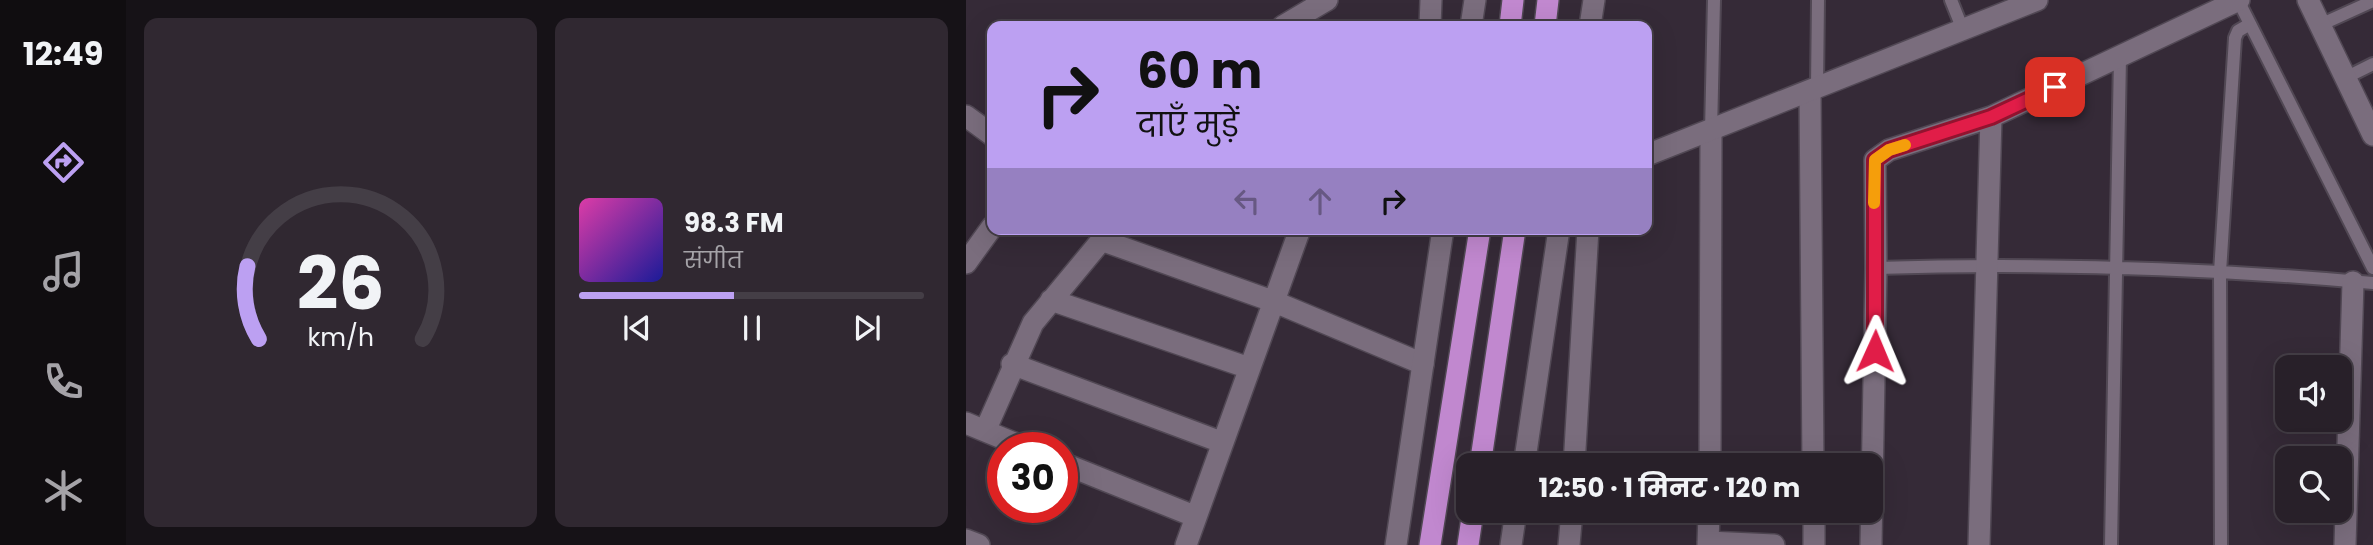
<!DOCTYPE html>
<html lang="hi">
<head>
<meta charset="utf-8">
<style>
  :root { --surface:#282029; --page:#302831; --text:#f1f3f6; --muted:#a5a3a8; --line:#443e46; --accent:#bca0f2 }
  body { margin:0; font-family:Poppins,"Noto Sans Devanagari",sans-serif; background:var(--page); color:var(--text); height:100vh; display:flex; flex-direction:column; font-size:26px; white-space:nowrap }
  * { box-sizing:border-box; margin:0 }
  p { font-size:23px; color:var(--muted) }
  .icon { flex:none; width:38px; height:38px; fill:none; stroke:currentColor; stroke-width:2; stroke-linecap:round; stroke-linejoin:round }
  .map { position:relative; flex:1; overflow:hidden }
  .sheet { display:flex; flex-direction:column; gap:18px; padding:18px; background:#161217; width:840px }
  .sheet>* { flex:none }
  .banner { position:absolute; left:21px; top:21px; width:665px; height:214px; border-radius:14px; box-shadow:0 7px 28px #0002,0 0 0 2px var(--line); background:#bca0f2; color:#111; overflow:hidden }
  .tools { position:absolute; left:1309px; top:355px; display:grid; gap:14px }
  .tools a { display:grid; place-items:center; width:77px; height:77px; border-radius:14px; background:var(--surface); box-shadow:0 7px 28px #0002,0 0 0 2px var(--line); font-size:35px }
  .speed { position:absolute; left:21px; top:432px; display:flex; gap:14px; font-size:35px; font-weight:700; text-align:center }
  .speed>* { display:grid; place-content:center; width:91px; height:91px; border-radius:50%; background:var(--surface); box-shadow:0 7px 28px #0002,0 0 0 2px var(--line); line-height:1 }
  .speed .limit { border:10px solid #d22; background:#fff; color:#111 }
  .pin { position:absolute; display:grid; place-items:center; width:60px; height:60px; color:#fff; margin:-30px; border-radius:14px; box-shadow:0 4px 10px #0006 }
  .me { position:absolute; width:77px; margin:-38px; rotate:1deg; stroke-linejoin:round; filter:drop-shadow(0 0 5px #0008) }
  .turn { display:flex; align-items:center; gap:24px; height:147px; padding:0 35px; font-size:32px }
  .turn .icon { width:91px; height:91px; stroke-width:2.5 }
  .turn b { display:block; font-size:49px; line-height:60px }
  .lanes { display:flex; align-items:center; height:66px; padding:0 35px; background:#0003; justify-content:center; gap:35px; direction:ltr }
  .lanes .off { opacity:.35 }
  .sheet .card { flex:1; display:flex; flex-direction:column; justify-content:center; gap:10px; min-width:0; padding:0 24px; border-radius:14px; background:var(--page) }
  .sheet .dial { align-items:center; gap:0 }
  .dial svg { height:182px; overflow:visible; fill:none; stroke:var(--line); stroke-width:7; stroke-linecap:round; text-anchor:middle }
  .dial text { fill:var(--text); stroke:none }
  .song { display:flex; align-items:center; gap:21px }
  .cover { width:84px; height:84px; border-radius:10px; background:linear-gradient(135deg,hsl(320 70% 55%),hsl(240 70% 35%)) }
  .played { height:7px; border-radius:4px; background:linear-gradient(90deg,var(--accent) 45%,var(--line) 45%) }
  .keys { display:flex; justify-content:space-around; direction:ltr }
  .sheet .tiles { flex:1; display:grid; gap:18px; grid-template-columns:repeat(2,1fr) }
  .trip { position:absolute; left:490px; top:453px; width:427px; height:70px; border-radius:14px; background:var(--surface); box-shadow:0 7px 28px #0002,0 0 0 2px var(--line); font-weight:700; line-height:70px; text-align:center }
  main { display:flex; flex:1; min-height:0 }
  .tabs { display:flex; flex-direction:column; width:126px; justify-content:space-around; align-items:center; background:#100d10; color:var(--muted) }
  .tabs .icon { width:49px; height:49px }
  .tabs .active { color:var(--accent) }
  .tabs b { font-size:32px; color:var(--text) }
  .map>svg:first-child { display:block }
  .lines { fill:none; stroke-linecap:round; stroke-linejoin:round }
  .service-casing { stroke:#514854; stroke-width:16 }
  .minor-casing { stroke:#514854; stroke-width:24 }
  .tertiary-casing { stroke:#514854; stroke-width:24 }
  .motorway-casing { stroke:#514854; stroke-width:24 }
  .service { stroke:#7a6d7d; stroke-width:12 }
  .minor { stroke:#7a6d7d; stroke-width:21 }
  .tertiary { stroke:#7a6d7d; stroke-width:21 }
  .motorway { stroke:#c188cf; stroke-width:21 }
  .route-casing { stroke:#92132f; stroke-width:18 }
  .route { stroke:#e11d48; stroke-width:12 }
  .slow { stroke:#f59e0b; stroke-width:12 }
</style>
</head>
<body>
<main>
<nav class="tabs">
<b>12:49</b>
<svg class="icon active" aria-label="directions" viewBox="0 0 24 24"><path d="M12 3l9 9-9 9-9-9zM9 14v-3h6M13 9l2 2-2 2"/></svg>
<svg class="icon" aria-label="music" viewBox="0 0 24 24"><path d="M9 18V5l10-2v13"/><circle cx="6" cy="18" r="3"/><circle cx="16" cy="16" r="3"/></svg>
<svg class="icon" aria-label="phone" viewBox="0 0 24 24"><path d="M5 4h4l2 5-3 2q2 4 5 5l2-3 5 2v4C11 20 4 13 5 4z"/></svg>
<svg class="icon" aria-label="climate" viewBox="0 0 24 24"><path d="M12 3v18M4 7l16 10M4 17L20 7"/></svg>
</nav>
<section class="sheet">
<div class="tiles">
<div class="card dial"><svg viewBox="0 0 100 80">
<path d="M14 69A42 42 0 1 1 86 69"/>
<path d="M14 69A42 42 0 0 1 9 37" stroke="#bca0f2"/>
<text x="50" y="56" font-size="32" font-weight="700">26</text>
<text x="50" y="72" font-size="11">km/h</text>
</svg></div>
<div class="card">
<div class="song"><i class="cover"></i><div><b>98.3 FM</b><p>संगीत</p></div></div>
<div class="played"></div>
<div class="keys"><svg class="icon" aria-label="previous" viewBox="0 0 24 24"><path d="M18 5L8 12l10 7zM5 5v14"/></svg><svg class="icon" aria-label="pause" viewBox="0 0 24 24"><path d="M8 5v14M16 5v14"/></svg><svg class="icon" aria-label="next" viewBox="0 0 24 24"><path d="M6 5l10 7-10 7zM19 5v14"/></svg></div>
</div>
</div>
</section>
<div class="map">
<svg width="1407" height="545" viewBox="0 0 1407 545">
  <rect width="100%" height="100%" fill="#352a37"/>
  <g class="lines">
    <defs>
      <path id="service" d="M985 0 997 30
        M1272 0 1407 268
        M1354 25 1407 1
        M1379 78 1407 64
        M851 87 852 0
        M745 132 748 0
        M910 268C1076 263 1242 268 1407 283
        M1145 545 1154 57
        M1255 545 1254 272 1269 38 1272 31 1284 24"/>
      <path id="minor" d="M1342 0 1407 135
        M317 26 361 0
        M464 26 465 0
        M844 91 847 466
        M0 116 26 135
        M135 240 309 302 457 364
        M0 263 26 227
        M85 300 283 368
        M46 364 255 442
        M0 423 60 448
        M19 431 67 323 144 230
        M96 463 228 516
        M608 466 622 229
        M744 466 745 132
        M848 511V545
        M0 540 13 545
        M742 542 808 545
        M220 545 334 229
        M603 545 606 511
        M742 545 743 511
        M905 545 910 268 909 160 923 150 1025 117 1273 0
        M1013 545 1025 117
        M1379 545 1387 282"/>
      <path id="tertiary" d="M505 26 509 0
        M624 26 628 0
        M681 155 1071 0
        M558 466 593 229
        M430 545 477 229
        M545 545 550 511"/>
      <path id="motorway" d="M544 26 547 0
        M579 26 582 0
        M514 466 549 229
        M464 545 514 229
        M502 545 507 511"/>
    </defs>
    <!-- service casing -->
    <use href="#service" class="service-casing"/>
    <!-- minor casing -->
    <use href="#minor" class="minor-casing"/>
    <!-- tertiary casing -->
    <use href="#tertiary" class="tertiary-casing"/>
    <!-- motorway casing -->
    <use href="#motorway" class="motorway-casing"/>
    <!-- service -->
    <use href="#service" class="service"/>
    <!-- minor -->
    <use href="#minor" class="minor"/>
    <!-- tertiary -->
    <use href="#tertiary" class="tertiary"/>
    <!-- motorway -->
    <use href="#motorway" class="motorway"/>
  </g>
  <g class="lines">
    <defs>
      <path id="route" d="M909 351V160L923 150 1025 117 1089 87"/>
    </defs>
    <!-- route casing -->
    <use href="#route" class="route-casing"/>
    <!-- route -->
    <use href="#route" class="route"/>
    <!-- slow -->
    <path class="slow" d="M908 203 909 160 923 150 939 145"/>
  </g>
</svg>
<div class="tools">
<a><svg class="icon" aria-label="sound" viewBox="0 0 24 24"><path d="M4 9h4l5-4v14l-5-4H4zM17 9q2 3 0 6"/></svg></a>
<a><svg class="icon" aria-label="search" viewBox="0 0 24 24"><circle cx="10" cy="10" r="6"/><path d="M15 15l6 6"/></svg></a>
</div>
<div class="speed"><div class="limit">30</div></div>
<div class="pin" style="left:1089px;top:87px;background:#d93025"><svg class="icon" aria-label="arrive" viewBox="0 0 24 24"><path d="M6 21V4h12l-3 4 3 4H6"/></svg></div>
<svg class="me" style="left:909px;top:351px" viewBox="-20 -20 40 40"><path d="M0-17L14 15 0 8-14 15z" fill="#e11d48" stroke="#fff" stroke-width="4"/></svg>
<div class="trip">12:50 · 1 मिनट · 120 m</div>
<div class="banner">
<div class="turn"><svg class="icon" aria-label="right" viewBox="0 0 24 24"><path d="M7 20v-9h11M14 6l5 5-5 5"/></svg><div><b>60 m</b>दाएँ मुड़ें</div></div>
<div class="lanes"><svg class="icon off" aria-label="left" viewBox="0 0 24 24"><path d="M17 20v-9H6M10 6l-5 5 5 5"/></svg><svg class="icon off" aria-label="ahead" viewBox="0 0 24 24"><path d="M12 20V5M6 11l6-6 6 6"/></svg><svg class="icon" aria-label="right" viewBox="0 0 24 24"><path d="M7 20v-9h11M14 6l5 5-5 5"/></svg></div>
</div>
</div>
</main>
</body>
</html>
